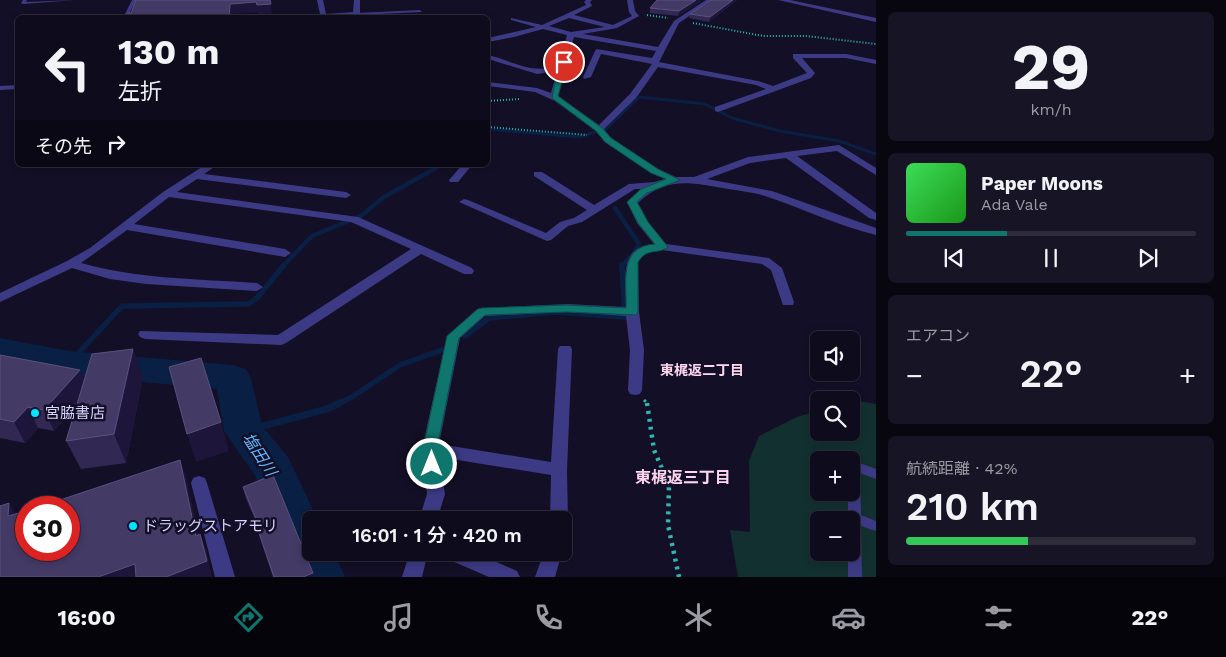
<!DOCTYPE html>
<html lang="ja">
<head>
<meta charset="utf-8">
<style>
  :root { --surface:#0e0b1c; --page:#171425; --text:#f1f3f6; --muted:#9b9ba3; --line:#2e2b3b; --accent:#0f766e }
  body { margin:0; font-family:"Work Sans","Noto Sans JP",sans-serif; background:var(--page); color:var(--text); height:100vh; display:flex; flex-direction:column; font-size:19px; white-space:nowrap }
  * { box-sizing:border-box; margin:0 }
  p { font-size:16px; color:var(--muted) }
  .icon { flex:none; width:28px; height:28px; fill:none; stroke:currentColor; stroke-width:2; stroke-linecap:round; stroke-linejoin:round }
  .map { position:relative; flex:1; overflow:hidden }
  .drawer { display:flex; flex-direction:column; gap:12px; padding:12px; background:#08060f; width:350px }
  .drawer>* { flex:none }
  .top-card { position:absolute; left:15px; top:15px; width:475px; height:152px; border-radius:8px; box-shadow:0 2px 8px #0003,0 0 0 1px var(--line); background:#0e0b1c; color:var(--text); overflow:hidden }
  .tools { position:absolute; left:810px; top:331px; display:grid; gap:10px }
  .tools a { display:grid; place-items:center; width:50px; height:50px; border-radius:8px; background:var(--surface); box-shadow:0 2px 8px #0003,0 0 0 1px var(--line); font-size:25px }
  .speed { position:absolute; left:15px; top:496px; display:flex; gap:10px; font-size:25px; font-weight:700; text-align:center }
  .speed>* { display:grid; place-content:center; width:65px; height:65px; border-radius:50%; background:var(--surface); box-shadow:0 2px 8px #0003,0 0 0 1px var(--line); line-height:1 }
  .speed .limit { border:8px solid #d22; background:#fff; color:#111 }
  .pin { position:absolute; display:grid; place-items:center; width:42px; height:42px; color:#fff; margin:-21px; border:2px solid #fff; border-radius:50%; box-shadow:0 1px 5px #0007 }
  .me { position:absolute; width:55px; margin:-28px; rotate:0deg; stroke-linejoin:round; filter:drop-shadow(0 0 4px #0008) }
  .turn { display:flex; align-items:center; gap:18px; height:105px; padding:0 20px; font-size:22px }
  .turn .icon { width:65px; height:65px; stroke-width:2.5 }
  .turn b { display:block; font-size:35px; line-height:42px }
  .then { display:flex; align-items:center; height:48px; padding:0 20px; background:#0003; gap:10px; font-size:19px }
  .big { font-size:38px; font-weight:600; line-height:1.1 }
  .drawer .tile { flex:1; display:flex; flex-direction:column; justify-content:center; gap:8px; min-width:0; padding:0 18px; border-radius:8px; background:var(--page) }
  .drawer .dial { align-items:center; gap:0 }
  .dial b { font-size:65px; line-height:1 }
  .song { display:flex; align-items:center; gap:15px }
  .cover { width:60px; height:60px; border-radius:8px; background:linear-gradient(135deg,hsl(130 70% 55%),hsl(120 70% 35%)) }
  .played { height:5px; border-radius:2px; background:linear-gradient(90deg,var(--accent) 35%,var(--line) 35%) }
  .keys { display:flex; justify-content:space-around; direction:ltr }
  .heat { display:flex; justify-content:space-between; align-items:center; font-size:28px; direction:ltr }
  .charge { height:8px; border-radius:4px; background:linear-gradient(90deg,#34c759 42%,var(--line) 0) }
  .trip { position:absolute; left:302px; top:511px; width:270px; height:50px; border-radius:8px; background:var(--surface); box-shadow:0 2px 8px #0003,0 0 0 1px var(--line); font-weight:600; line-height:50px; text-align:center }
  .tab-bar { display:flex; height:80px; justify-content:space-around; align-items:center; background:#06040b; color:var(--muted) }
  .tab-bar .icon { width:35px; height:35px }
  .tab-bar .on { color:var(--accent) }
  .tab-bar b { font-size:22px; color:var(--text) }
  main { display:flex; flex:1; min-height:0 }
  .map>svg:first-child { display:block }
  .green { fill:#12302f; fill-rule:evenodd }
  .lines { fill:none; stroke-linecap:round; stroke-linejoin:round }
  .stream-far3 { stroke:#0a1f44; stroke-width:3 }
  .stream-far2 { stroke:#0a1f44; stroke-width:4.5 }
  .stream-far1 { stroke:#0a1f44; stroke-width:5.5 }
  .stream { stroke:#0a1f44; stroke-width:7 }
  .river { fill:#0a1f44; fill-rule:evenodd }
  .path-far2 { stroke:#2fb8b0; stroke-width:2; stroke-dasharray:1 2; stroke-linecap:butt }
  .path-far1 { stroke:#2fb8b0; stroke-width:3; stroke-dasharray:2.5 4; stroke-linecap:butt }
  .path { stroke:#2fb8b0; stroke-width:4.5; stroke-dasharray:3 5; stroke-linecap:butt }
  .lane { fill:#3d3a85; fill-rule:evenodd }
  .street { fill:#3d3a85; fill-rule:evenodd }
  .wall { fill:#312854 }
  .shaded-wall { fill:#1d163a }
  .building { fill:#433a66; stroke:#5a527e }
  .route { fill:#0f766e; stroke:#0a4d48 }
  .poi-dot { fill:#00e5ff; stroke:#130f26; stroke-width:2 }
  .labels { text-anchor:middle; stroke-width:5; stroke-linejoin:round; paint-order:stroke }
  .neighbourhood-label { font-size:14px; font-weight:bold; fill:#ffd6f0; stroke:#130f26 }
  .near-poi-label { font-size:15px; fill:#d9d4ff; stroke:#130f26; text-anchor:start }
  .near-water-label { font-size:16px; font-style:italic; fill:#62b6ff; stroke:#130f26 }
  .near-neighbourhood-label { font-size:16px; font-weight:bold; fill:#ffd6f0; stroke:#130f26 }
</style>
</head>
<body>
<main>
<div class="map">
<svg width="876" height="577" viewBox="0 0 876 577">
  <rect width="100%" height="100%" fill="#130f26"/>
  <!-- green -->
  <path class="green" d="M851 400 876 404V577H738L730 530 750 532 749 461 759 436 797 417 819 410V432H851ZM819 460H851V492H819ZM819 520H851V552H819Z"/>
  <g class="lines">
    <!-- stream-far3 -->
    <path class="stream-far3" d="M488 129 579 137 606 129 639 97 705 104 732 118 780 131 839 141 876 154"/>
    <!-- stream-far2 -->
    <path class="stream-far2" d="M615 208 639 244 634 253 622 266
      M283 266 312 236 361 216 384 197 436 168V165"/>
    <!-- stream-far1 -->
    <path class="stream-far1" d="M465 336 489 318 555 312 625 317 622 265
      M69 363 122 306 248 304 257 298 284 265
      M338 404 352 397 400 365 442 350"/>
    <!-- stream -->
    <path class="stream" d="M244 431 327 409 340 403"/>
    <!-- river -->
    <path class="river" d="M0 338 69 351 233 365 246 369 251 378 262 426 288 457 318 520H311V552H334L345 577H297L256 477 224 431 217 389 69 375 0 362Z"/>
    <!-- path-far2 -->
    <path class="path-far2" d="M647 15 668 18
      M693 23 763 36H806L876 44
      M488 101 519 99
      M488 127 587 135"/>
    <!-- path-far1 -->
    <path class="path-far1" d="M644 400 648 404"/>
    <!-- path -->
    <path class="path" d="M647 403 654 450 669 485 668 525 679 577"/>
    <!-- lane -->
    <path class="lane" d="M23 0H27L26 2 75 0 23 4 21 3Z
      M132 0H136L127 18H123Z
      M420 10 422 12 357 15 355 14 357 13Z
      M854 461 876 469V479L860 473 861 515 876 521V531L861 526 862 577H848V552H851V520H848V492H851V462Z"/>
    <!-- street -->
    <path class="street" d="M317 0H323L326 14 353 12 354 0H360V14L383 18H291L320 14Z
      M586 0H592L590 2 592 6 574 15 613 25 632 16 629 12 627 0H633L635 11 639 16 617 28 583 34 658 47 674 21 706 0H713L679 23 659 62 758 81 773 86 807 73 793 58V54H846L876 60V64L846 58H802L815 73 811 78 718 112 715 111V107L766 89 756 85 658 67 636 98 604 129 611 138 657 169 676 177H694L748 157 839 145 876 168V175L837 151 797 156 876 213V220L869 218 786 158 750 163 707 179 772 191 876 228V235C839 226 804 209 768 197 754 192 738 191 723 188 689 182 665 177 638 203L648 222 666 244 769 258 782 268 794 302 793 305H783L771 270 762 264 662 250C651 251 644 252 638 262L639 312 644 350 642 390 640 394 635 395 630 394 628 390 630 350 626 316 567 312 485 316 460 338 439 444 551 462 558 349 560 346H570L572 349 567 470 568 520 564 526V520H550L551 475 439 457 445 494 437 520H419L427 494 422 449 447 336 477 309 482 308 567 304 626 307C626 281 618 246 654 244L637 223 627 202 641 189H635L582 222 568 226 551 240 547 241 459 202 464 199 468 200 546 233 560 222 574 218 587 210 534 176V172H542L594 205 629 184 654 182 665 179 651 173 605 142 596 131 555 101 535 92 488 86V82L537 88 551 93 554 82 552 72 537 74 488 59V55C511 60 535 77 559 64L567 35 543 29 514 37 488 42V38L536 27 511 20V18L542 25 586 5 584 2ZM569 18 605 27 571 32 549 26ZM574 37 656 51 652 58 596 49 583 77 584 79 591 77 601 54 652 64 630 94 599 125 558 96 562 82 558 70 566 65Z
      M778 0H790L876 18V22Z
      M18 85V89L0 90V86Z
      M205 165H217L204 174 346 192 351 195 346 198 197 179 177 192 358 217 472 268 474 271 472 274H464L421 254 286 343 281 345 145 339 140 337 138 334 140 331 278 335 411 249 351 222 169 197 134 224 285 249 291 253 285 257 127 230 81 263C138 279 198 279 257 283L263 287 257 291 146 284 110 279 72 268 0 302V293L67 261 90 248 163 192Z
      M462 165H472L458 182H450L449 180Z
      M199 476 205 478 207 483 235 577H215L191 483 193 478Z
      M410 552H428L422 577H402Z
      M443 552H474L517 571 520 577H489L445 558Z
      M544 552H562L555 577H535Z"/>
  </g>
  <!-- wall -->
  <path class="wall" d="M657 0H701V1L678 16 650 13V8Z
    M711 0H737L709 22 689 18 690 14Z
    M0 355 84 379 143 377 126 463 81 469 66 441 77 404 54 431 38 428 25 443 0 438Z
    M243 487 313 573 314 577H273L260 538 257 527 258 526 246 499Z"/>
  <!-- shaded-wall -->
  <path class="shaded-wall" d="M696 0H701V1L678 16 679 11Z
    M733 0H737L709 22 710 17Z
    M256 2 271 4 272 15 258 16V12L232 14 231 18H229L230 4Z
    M133 349 143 377 126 463 114 434Z
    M80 370 89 390 54 431 44 410Z
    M28 407 38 428 25 443 14 422Z
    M221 422 229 451 196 462 187 434Z
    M180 460 186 476 202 551 196 536Z
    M9 503 18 519 8 516Z
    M200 534 206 549 212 577H166Z
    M135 564 141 577H98Z
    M313 573 314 577H303Z"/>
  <!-- building -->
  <path class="building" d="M136 0H270L271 4 257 5 256 2 230 4 229 18H126L128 13H131Z
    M657 0H696L679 11 650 8Z
    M711 0H733L710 17 690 14Z
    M133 349 114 434 66 441 92 354Z
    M0 355 80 370 44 410 28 407 14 422 0 419Z
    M201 358 221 422 187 434 169 367Z
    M180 460 196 536 200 534 207 561 166 577H136L135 564 98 577H0V506L9 503 8 516 26 511V550H69V508H36Z
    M273 475 313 573 303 577H274L257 527 259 526 243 487Z"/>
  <!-- route -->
  <path class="route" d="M561 60 567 62 565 66 558 70 562 82 558 96 602 128 611 138 658 169 680 180 647 193 637 202 648 222 668 247C658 255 647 247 638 262V312L636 315 567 312 485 315 459 338 437 449 439 464 437 468 432 470 427 468 423 449 447 336 478 309 482 308 567 305 626 308C627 282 618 247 655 244L638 223 627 202 641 189 666 179 651 173 605 142 596 131 552 98 555 82 553 73 549 70Z"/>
  <!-- markers -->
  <g class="poi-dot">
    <circle cx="35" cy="413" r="5"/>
    <circle cx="133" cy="526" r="5"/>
  </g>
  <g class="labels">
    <!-- neighbourhood labels -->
    <g class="neighbourhood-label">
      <text x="702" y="375">東梶返二丁目</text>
    </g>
    <!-- near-poi labels -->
    <g class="near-poi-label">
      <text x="45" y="418">宮脇書店</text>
      <text x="143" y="531">ドラッグストアモリ</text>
    </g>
    <!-- near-water labels -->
    <g class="near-water-label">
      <text transform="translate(260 454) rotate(57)" y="6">塩田川</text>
    </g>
    <!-- near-neighbourhood labels -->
    <g class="near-neighbourhood-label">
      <text x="683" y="483">東梶返三丁目</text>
    </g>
  </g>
</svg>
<div class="tools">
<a><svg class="icon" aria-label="sound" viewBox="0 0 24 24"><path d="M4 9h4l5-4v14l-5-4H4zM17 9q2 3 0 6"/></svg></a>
<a><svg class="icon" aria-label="search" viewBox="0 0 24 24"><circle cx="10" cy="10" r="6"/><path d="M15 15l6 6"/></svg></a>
<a>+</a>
<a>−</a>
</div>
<div class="speed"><div class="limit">30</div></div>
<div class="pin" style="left:564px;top:62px;background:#d93025"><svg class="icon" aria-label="arrive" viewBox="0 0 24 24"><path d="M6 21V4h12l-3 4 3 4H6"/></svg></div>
<svg class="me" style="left:432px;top:464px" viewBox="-20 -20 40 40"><circle r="17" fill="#0f766e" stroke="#fff" stroke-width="3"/><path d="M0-11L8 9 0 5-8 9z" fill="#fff"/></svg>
<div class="trip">16:01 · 1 分 · 420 m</div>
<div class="top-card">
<div class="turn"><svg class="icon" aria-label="left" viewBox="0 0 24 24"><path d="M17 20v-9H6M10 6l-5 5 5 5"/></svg><div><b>130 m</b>左折</div></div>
<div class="then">その先<svg class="icon" aria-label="right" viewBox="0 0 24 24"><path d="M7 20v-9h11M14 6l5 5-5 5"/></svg></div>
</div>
</div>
<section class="drawer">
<div class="tile dial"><b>29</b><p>km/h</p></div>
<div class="tile">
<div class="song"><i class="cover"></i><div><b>Paper Moons</b><p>Ada Vale</p></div></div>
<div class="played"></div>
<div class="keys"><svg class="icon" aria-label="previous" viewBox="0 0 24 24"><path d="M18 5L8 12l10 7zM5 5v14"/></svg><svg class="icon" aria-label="pause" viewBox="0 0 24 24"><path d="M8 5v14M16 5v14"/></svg><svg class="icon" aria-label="next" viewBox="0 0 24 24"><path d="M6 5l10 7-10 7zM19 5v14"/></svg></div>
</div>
<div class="tile"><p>エアコン</p>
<div class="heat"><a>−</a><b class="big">22°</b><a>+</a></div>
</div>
<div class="tile"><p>航続距離 · 42%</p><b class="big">210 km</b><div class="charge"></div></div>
</section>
</main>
<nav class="tab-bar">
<b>16:00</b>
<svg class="icon on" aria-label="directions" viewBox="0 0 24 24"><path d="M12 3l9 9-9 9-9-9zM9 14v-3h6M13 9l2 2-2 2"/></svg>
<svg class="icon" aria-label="music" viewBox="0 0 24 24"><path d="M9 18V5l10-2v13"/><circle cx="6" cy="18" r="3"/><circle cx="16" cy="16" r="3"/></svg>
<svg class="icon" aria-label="phone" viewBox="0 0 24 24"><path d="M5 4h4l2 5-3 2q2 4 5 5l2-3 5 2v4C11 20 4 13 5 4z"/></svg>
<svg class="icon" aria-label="climate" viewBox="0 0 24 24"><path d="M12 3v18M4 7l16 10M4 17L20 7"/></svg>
<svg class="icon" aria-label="car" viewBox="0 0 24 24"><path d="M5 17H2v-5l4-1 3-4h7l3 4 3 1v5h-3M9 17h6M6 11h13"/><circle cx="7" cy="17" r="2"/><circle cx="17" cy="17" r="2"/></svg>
<svg class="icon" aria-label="filters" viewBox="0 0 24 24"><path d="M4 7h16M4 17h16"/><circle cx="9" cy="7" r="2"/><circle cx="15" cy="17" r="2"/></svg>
<b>22°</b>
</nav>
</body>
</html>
